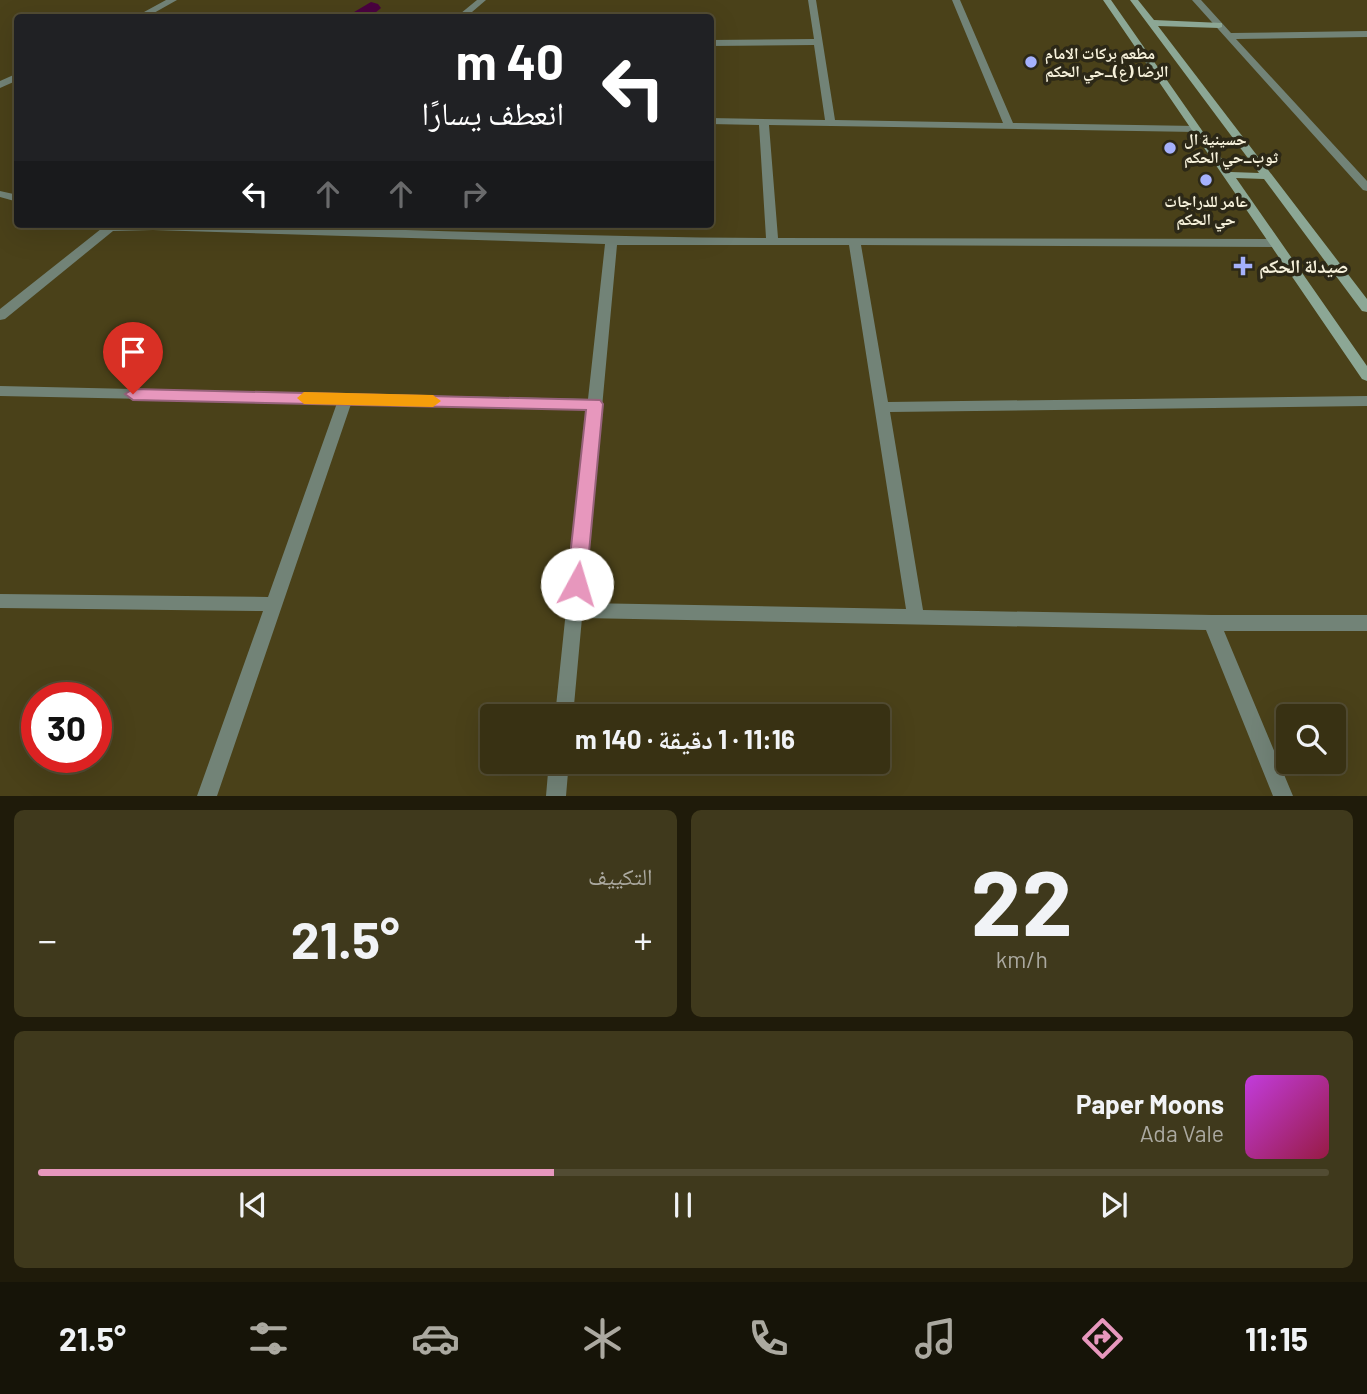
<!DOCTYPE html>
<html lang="ar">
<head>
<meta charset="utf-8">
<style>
  :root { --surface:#383113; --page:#3f391c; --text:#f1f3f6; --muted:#aba9a0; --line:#524c33; --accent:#e797bd }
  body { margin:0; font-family:Barlow,"Noto Naskh Arabic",sans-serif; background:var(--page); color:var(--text); direction:rtl; height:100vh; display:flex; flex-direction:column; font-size:26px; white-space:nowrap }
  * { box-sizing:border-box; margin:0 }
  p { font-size:23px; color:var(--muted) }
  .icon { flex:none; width:38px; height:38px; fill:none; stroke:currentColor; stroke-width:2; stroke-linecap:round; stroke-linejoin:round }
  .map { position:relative; height:796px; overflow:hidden; direction:ltr }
  .sheet { display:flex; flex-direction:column; gap:14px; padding:14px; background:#1f1b0a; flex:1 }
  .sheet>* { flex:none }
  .hud { position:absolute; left:14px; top:14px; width:700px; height:214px; border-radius:7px; box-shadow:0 7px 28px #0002,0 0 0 2px var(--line); direction:rtl; background:#202124; color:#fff; overflow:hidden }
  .buttons { position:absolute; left:1276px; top:704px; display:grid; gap:14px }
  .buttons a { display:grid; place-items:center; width:70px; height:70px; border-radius:7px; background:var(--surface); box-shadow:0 7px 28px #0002,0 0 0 2px var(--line); font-size:35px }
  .speed { position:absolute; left:21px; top:682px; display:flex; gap:14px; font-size:35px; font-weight:700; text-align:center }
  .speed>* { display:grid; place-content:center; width:91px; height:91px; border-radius:50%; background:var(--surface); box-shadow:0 7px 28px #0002,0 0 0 2px var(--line); line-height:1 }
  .speed .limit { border:10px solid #d22; background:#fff; color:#111 }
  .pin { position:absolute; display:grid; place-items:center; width:60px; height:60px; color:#fff; margin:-72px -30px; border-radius:50% 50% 50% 0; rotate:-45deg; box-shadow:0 0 7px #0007 }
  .pin .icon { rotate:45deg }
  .me { position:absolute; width:77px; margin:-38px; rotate:6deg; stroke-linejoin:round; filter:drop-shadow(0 0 5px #0008) }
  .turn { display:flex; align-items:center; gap:24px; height:147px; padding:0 35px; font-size:32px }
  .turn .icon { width:91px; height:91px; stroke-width:2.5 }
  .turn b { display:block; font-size:49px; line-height:60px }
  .lanes { display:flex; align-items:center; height:66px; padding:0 35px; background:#0003; justify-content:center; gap:35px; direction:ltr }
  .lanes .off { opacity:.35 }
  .big { font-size:52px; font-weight:700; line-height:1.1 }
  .sheet .tile { flex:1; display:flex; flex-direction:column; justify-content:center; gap:10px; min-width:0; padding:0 24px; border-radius:10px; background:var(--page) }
  .sheet .dial { align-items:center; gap:0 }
  .dial b { font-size:91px; line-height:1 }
  .song { display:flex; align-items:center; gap:21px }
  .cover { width:84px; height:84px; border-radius:10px; background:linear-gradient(135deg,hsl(290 70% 55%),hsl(340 70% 35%)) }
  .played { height:7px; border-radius:4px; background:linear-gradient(90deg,var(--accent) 40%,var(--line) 40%) }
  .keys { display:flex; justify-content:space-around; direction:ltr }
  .heat { display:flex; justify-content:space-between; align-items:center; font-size:38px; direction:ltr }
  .sheet .tiles { flex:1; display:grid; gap:14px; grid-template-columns:1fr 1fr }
  .tile:last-child { grid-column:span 2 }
  .trip { position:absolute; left:480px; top:704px; width:410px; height:70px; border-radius:7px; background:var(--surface); box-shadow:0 7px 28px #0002,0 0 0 2px var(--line); font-weight:700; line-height:70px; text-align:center; direction:rtl }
  .dock { display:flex; height:112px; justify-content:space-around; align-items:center; background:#161408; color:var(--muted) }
  .dock .icon { width:49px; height:49px }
  .dock .active { color:var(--accent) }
  .dock b { font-size:32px; color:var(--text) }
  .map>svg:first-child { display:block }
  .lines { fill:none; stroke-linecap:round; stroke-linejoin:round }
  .canal { fill:#4a033f; fill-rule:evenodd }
  .street { fill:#728377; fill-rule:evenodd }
  .secondary { fill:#8ca795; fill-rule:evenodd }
  .route { fill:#e797bd; stroke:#96627b; stroke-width:2 }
  .slow { fill:#f59e0b }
  .poi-dot { fill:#a5b1fc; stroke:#2c2817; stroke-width:2.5 }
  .labels { text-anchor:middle; stroke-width:7; stroke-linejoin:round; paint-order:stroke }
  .far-poi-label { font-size:16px; font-weight:bold; fill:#f6f1db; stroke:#2c2817; text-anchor:start }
  .poi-label { font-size:19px; font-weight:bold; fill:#f6f1db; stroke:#2c2817; text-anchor:start }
</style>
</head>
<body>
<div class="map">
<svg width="1367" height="796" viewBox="0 0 1367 796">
  <rect width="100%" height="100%" fill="#4a4119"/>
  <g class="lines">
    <!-- canal -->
    <path class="canal" d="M371 2 378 4 381 8 369 18H344Z"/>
    <!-- street -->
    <path class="street" d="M166 0H177L145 18H133Z
      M477 0H486L465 18H455Z
      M808 0H816L835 120 1003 123 952 0H960L1013 123 1196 126 1201 129 1196 132 769 125 778 238 1275 239 1281 243 1275 247 861 245 888 402 1367 396V406L890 412 923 610 1212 615H1367V631H1224L1293 796H1273L1206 630 582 618 573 716H555L587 409 351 404 217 796H197L263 611 0 608V594L268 597 337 403 0 396V386L588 399 605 244 153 230 113 231 5 319 0 320V309L101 229 90 224C315 224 541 237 766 238L759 125 710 124V118L825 120 814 45 710 46V40L814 39ZM617 245H849L906 609 584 603Z
      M1192 0H1201L1231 33 1367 31V37L1236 39 1367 181V191L1363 190Z
      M18 73V80L0 88V81Z
      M0 191 18 195V202L0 197Z
      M549 761H569L566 796H546Z"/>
    <!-- secondary -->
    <path class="secondary" d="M1103 0H1111L1231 172 1259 173 1130 0H1138L1154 20 1222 23V27L1219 28 1158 26 1367 299V312L1362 311 1264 179 1236 178 1367 366V381L1362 379Z"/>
  </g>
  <!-- route -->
  <path class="route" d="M133 389 600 400 603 404 586 584 583 590 577 592 570 590 567 584 586 410 133 400 125 394Z"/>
  <!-- slow -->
  <path class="slow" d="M304 392 433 395 441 401 433 407 304 404 297 398Z"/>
  <!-- markers -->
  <g class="poi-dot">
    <circle cx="1031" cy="62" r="7"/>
    <circle cx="1170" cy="148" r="7"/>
    <circle cx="1206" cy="180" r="7"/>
    <path d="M1239.5 255.5h7v7h7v7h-7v7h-7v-7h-7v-7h7z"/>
  </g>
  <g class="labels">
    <!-- far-poi labels -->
    <g class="far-poi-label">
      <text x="1045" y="59">مطعم بركات الامام<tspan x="1045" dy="18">الرضا (ع)_حي الحكم</tspan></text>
      <text x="1184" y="145">حسينية ال<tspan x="1184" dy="18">ثوب_حي الحكم</tspan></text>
      <text x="1206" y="207" text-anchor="middle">عامر للدراجات<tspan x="1206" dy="18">حي الحكم</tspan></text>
    </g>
    <!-- poi labels -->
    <g class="poi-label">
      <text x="1259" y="273">صيدلة الحكم</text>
    </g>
  </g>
</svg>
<div class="buttons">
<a><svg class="icon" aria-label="search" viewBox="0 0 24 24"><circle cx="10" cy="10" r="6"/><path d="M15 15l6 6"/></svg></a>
</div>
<div class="speed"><div class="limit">30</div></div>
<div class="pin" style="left:133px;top:394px;background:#d93025"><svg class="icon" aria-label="arrive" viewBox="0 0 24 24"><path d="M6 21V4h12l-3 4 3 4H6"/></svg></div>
<svg class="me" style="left:577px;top:584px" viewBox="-20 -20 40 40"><circle r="19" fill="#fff"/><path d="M0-13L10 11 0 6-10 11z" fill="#e797bd"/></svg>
<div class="trip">11:16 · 1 دقيقة · 140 m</div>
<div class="hud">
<div class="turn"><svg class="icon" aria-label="left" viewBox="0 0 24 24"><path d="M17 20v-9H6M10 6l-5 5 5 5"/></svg><div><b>40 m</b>انعطف يسارًا</div></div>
<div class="lanes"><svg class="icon" aria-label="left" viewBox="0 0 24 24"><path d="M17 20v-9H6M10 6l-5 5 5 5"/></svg><svg class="icon off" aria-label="ahead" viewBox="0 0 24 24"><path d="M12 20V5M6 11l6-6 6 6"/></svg><svg class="icon off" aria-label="ahead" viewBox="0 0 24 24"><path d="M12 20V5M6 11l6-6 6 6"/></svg><svg class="icon off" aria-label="right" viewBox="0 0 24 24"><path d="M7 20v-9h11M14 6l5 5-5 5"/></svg></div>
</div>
</div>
<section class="sheet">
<div class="tiles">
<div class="tile dial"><b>22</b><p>km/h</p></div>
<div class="tile"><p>التكييف</p>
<div class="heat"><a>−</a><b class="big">21.5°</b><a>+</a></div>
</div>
<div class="tile">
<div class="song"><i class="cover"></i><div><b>Paper Moons</b><p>Ada Vale</p></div></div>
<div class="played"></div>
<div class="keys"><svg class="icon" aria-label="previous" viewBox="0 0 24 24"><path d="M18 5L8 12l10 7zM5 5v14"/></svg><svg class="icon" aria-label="pause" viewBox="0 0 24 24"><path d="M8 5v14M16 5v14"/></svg><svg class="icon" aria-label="next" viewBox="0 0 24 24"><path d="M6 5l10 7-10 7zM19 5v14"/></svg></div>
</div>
</div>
</section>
<nav class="dock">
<b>11:15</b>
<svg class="icon active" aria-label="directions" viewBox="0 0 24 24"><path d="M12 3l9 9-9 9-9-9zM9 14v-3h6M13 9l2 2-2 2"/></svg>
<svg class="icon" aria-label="music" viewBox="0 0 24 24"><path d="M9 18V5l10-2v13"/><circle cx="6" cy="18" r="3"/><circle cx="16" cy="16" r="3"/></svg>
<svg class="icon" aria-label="phone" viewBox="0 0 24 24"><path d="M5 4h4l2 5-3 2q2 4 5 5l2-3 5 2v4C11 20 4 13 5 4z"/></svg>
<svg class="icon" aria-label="climate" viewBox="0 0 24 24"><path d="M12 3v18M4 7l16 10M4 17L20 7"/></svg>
<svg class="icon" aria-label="car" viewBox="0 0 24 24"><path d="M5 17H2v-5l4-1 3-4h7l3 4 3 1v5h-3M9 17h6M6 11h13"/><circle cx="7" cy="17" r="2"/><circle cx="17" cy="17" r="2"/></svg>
<svg class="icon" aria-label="filters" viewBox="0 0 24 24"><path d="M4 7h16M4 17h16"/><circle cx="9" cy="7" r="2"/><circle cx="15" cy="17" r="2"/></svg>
<b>21.5°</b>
</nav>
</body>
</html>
